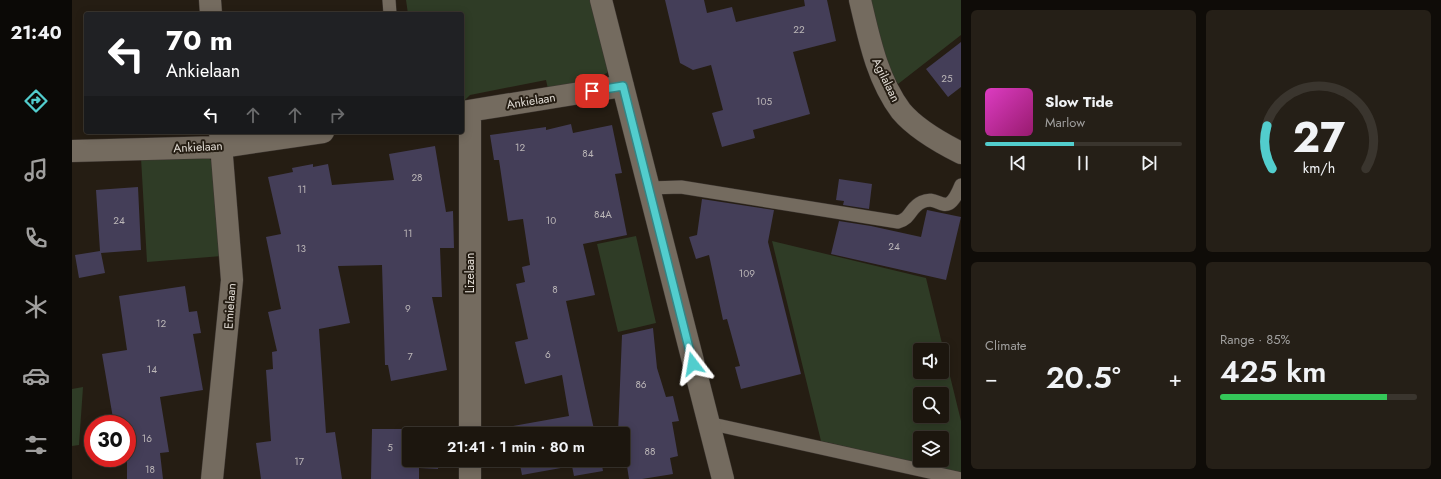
<!DOCTYPE html>
<html lang="en">
<head>
<meta charset="utf-8">
<style>
  :root { --surface:#1c160e; --page:#251f17; --text:#f1f3f6; --muted:#a09f9e; --line:#3a352e; --accent:#52cdcd }
  body { margin:0; font-family:Jost,sans-serif; background:var(--page); color:var(--text); height:100vh; display:flex; flex-direction:column; font-size:15px; white-space:nowrap }
  * { box-sizing:border-box; margin:0 }
  p { font-size:13px; color:var(--muted) }
  .icon { flex:none; width:22px; height:22px; fill:none; stroke:currentColor; stroke-width:2; stroke-linecap:round; stroke-linejoin:round }
  .map { position:relative; flex:1; overflow:hidden }
  .details { display:flex; flex-direction:column; gap:10px; padding:10px; background:#0f0c08; width:480px }
  .details>* { flex:none }
  .guide { position:absolute; left:12px; top:12px; width:380px; height:122px; border-radius:4px; box-shadow:0 2px 10px #0003,0 0 0 1px var(--line); background:#202124; color:#fff; overflow:hidden }
  .fabs { position:absolute; left:841px; top:343px; display:grid; gap:8px }
  .fabs a { display:grid; place-items:center; width:36px; height:36px; border-radius:4px; background:var(--surface); box-shadow:0 2px 10px #0003,0 0 0 1px var(--line); font-size:20px }
  .speed { position:absolute; left:12px; top:415px; display:flex; gap:8px; font-size:20px; font-weight:700; text-align:center }
  .speed>* { display:grid; place-content:center; width:52px; height:52px; border-radius:50%; background:var(--surface); box-shadow:0 2px 10px #0003,0 0 0 1px var(--line); line-height:1 }
  .speed .limit { border:6px solid #d22; background:#fff; color:#111 }
  .pin { position:absolute; display:grid; place-items:center; width:34px; height:34px; color:#fff; margin:-17px; border-radius:8px; box-shadow:0 2px 6px #0006 }
  .me { position:absolute; width:44px; margin:-22px; rotate:346deg; stroke-linejoin:round; filter:drop-shadow(0 0 3px #0008) }
  .turn { display:flex; align-items:center; gap:14px; height:84px; padding:0 16px; font-size:18px }
  .turn .icon { width:52px; height:52px; stroke-width:2.5 }
  .turn b { display:block; font-size:28px; line-height:34px }
  .lanes { display:flex; align-items:center; height:38px; padding:0 16px; background:#0003; justify-content:center; gap:20px; direction:ltr }
  .lanes .off { opacity:.35 }
  .big { font-size:30px; font-weight:600; line-height:1.1 }
  .details .widget { flex:1; display:flex; flex-direction:column; justify-content:center; gap:6px; min-width:0; padding:0 14px; border-radius:6px; background:var(--page) }
  .details .dial { align-items:center; gap:0 }
  .dial svg { height:104px; overflow:visible; fill:none; stroke:var(--line); stroke-width:7; stroke-linecap:round; text-anchor:middle }
  .dial text { fill:var(--text); stroke:none }
  .song { display:flex; align-items:center; gap:12px }
  .cover { width:48px; height:48px; border-radius:6px; background:linear-gradient(135deg,hsl(310 70% 55%),hsl(320 70% 35%)) }
  .played { height:4px; border-radius:2px; background:linear-gradient(90deg,var(--accent) 45%,var(--line) 45%) }
  .keys { display:flex; justify-content:space-around; direction:ltr }
  .heat { display:flex; justify-content:space-between; align-items:center; font-size:22px; direction:ltr }
  .charge { height:6px; border-radius:3px; background:linear-gradient(90deg,#34c759 85%,var(--line) 0) }
  .details .tiles { flex:1; display:grid; gap:10px; grid-template-columns:repeat(2,1fr) }
  .trip { position:absolute; left:330px; top:427px; width:228px; height:40px; border-radius:4px; background:var(--surface); box-shadow:0 2px 10px #0003,0 0 0 1px var(--line); font-weight:600; line-height:40px; text-align:center }
  main { display:flex; flex:1; min-height:0 }
  .tabs { display:flex; flex-direction:column; width:72px; justify-content:space-around; align-items:center; background:#0b0906; color:var(--muted) }
  .tabs .icon { width:28px; height:28px }
  .tabs .current { color:var(--accent) }
  .tabs b { font-size:18px; color:var(--text) }
  .map>svg:first-child { display:block }
  .green { fill:#2f3c26; fill-rule:evenodd }
  .building { fill:#443e58 }
  .lines { fill:none; stroke-linecap:round; stroke-linejoin:round }
  .lane-casing { stroke:#3d3631; stroke-width:14 }
  .street-casing { stroke:#3d3631; stroke-width:23 }
  .lane { stroke:#746b5f; stroke-width:13 }
  .street { stroke:#746b5f; stroke-width:22 }
  .route-casing { stroke:#358585; stroke-width:10 }
  .route { stroke:#52cdcd; stroke-width:7 }
  .labels { text-anchor:middle; stroke-width:4; stroke-linejoin:round; paint-order:stroke }
  .number-label { font-size:10px; fill:#bbb6b7 }
  .street-label { font-size:12px; fill:#e3ded7; stroke:#251d13 }
</style>
</head>
<body>
<main>
<nav class="tabs">
<b>21:40</b>
<svg class="icon current" aria-label="directions" viewBox="0 0 24 24"><path d="M12 3l9 9-9 9-9-9zM9 14v-3h6M13 9l2 2-2 2"/></svg>
<svg class="icon" aria-label="music" viewBox="0 0 24 24"><path d="M9 18V5l10-2v13"/><circle cx="6" cy="18" r="3"/><circle cx="16" cy="16" r="3"/></svg>
<svg class="icon" aria-label="phone" viewBox="0 0 24 24"><path d="M5 4h4l2 5-3 2q2 4 5 5l2-3 5 2v4C11 20 4 13 5 4z"/></svg>
<svg class="icon" aria-label="climate" viewBox="0 0 24 24"><path d="M12 3v18M4 7l16 10M4 17L20 7"/></svg>
<svg class="icon" aria-label="car" viewBox="0 0 24 24"><path d="M5 17H2v-5l4-1 3-4h7l3 4 3 1v5h-3M9 17h6M6 11h13"/><circle cx="7" cy="17" r="2"/><circle cx="17" cy="17" r="2"/></svg>
<svg class="icon" aria-label="filters" viewBox="0 0 24 24"><path d="M4 7h16M4 17h16"/><circle cx="9" cy="7" r="2"/><circle cx="15" cy="17" r="2"/></svg>
</nav>
<div class="map">
<svg width="889" height="479" viewBox="0 0 889 479">
  <rect width="100%" height="100%" fill="#251d13"/>
  <!-- green -->
  <path class="green" d="M334 0H520L537 64 535 73 513 82 476 89 474 80 398 95 390 103V14H336Z
    M796 0H889V35L826 84 811 58Z
    M135 157 140 161 150 256 75 262 69 158Z
    M564 236 584 323 546 332 525 244Z
    M700 241 854 278 889 421V473L749 441ZM848 350H870V372H848ZM848 394H870V416H848ZM848 438H870V460H848Z
    M11 387 7 445 0 446V389Z"/>
  <!-- building -->
  <path class="building" d="M593 0H632L635 13 660 7 664 22 733 6 732 0H755L764 41 721 52 738 114 681 130 683 138 650 147 640 113 651 110 639 65 621 70 608 63Z
    M889 42V87L876 97 854 69Z
    M499 124 501 133 540 125 550 173 543 174 555 235 511 244 523 295 494 301 523 434H442L441 426 497 416 490 375 453 384 443 342 456 339 444 284 453 282 450 267 458 265 451 219 436 221 427 160H422L418 135 474 127V130Z
    M363 146 374 212 381 211 382 248H368L370 297H360L375 370 319 381 316 365H313L310 265 266 266 278 323 247 329 254 433 263 432 270 479H189L184 443 199 441 194 370 201 369 200 352 205 351 196 312 209 309 194 237 209 234 196 177 221 172 220 168 241 164V167L256 164 260 185 322 180 317 154Z
    M767 179 800 184 797 209 771 205 772 201 764 200Z
    M66 187 69 250 29 253 33 273 7 278 3 255 28 251 24 190Z
    M630 199 702 210 696 242 729 374 669 389 663 367 668 366 655 319 651 320 637 255 624 259 617 237 625 235Z
    M855 210 889 217 874 280 759 254 767 221 799 226 849 237Z
    M113 286 117 312 125 311 129 333 121 334 131 390 88 397 97 452 88 453 91 479H55V424H42L30 354 55 350 47 296Z
    M581 328 585 368 594 397 601 396 607 421 600 422 606 456 598 458 601 474 570 479H557L555 466 545 468V460H551V434H546L550 335Z
    M300 429H333L337 444V460H366V469L347 468V479H299Z
    M447 460H529L531 471 502 476 500 466 450 475Z"/>
  <g class="lines">
    <defs>
      <path id="lane" d="M317 0 318 14
        M577 188 609 187 826 222C840 218 838 207 850 202 868 193 874 222 889 185
        M636 423 889 479"/>
      <path id="street" d="M138 0 139 14
        M529 0 651 479
        M788 0C797 38 805 79 829 111 844 129 869 143 889 153
        M398 111V434
        M390 112 551 86
        M0 151 149 147 251 132
        M398 460V479
        M140 479 160 280 148 132"/>
    </defs>
    <!-- lane casing -->
    <use href="#lane" class="lane-casing"/>
    <!-- street casing -->
    <use href="#street" class="street-casing"/>
    <!-- lane -->
    <use href="#lane" class="lane"/>
    <!-- street -->
    <use href="#street" class="street"/>
  </g>
  <g class="lines">
    <defs>
      <path id="route" d="M520 91 551 86 621 364"/>
    </defs>
    <!-- route casing -->
    <use href="#route" class="route-casing"/>
    <!-- route -->
    <use href="#route" class="route"/>
  </g>
  <g class="labels">
    <!-- number labels -->
    <g class="number-label">
      <text x="727" y="33">22</text>
      <text x="875" y="82">25</text>
      <text x="692" y="105">105</text>
      <text x="448" y="151">12</text>
      <text x="516" y="157">84</text>
      <text x="345" y="181">28</text>
      <text x="230" y="193">11</text>
      <text x="531" y="218">84A</text>
      <text x="47" y="224">24</text>
      <text x="479" y="224">10</text>
      <text x="336" y="237">11</text>
      <text x="822" y="250">24</text>
      <text x="229" y="252">13</text>
      <text x="675" y="277">109</text>
      <text x="483" y="293">8</text>
      <text x="336" y="312">9</text>
      <text x="89" y="327">12</text>
      <text x="476" y="358">6</text>
      <text x="338" y="360">7</text>
      <text x="80" y="373">14</text>
      <text x="569" y="388">86</text>
      <text x="75" y="442">16</text>
      <text x="318" y="451">5</text>
      <text x="578" y="455">88</text>
      <text x="227" y="465">17</text>
      <text x="78" y="473">18</text>
    </g>
    <!-- street labels -->
    <g class="street-label">
      <text transform="translate(814 80) rotate(64)" y="4">Agilalaan</text>
      <text transform="translate(459 101) rotate(-9)" y="4">Ankielaan</text>
      <text transform="translate(126 147) rotate(-3)" y="4">Ankielaan</text>
      <text transform="translate(398 273) rotate(-90)" y="4">Lizelaan</text>
      <text transform="translate(158 306) rotate(-86)" y="4">Emielaan</text>
    </g>
  </g>
</svg>
<div class="fabs">
<a><svg class="icon" aria-label="sound" viewBox="0 0 24 24"><path d="M4 9h4l5-4v14l-5-4H4zM17 9q2 3 0 6"/></svg></a>
<a><svg class="icon" aria-label="search" viewBox="0 0 24 24"><circle cx="10" cy="10" r="6"/><path d="M15 15l6 6"/></svg></a>
<a><svg class="icon" aria-label="layers" viewBox="0 0 24 24"><path d="M12 4l9 5-9 5-9-5zM3 14l9 5 9-5"/></svg></a>
</div>
<div class="speed"><div class="limit">30</div></div>
<div class="pin" style="left:520px;top:91px;background:#d93025"><svg class="icon" aria-label="arrive" viewBox="0 0 24 24"><path d="M6 21V4h12l-3 4 3 4H6"/></svg></div>
<svg class="me" style="left:621px;top:364px" viewBox="-20 -20 40 40"><path d="M0-17L14 15 0 8-14 15z" fill="#52cdcd" stroke="#fff" stroke-width="4"/></svg>
<div class="trip">21:41 · 1 min · 80 m</div>
<div class="guide">
<div class="turn"><svg class="icon" aria-label="left" viewBox="0 0 24 24"><path d="M17 20v-9H6M10 6l-5 5 5 5"/></svg><div><b>70 m</b>Ankielaan</div></div>
<div class="lanes"><svg class="icon" aria-label="left" viewBox="0 0 24 24"><path d="M17 20v-9H6M10 6l-5 5 5 5"/></svg><svg class="icon off" aria-label="ahead" viewBox="0 0 24 24"><path d="M12 20V5M6 11l6-6 6 6"/></svg><svg class="icon off" aria-label="ahead" viewBox="0 0 24 24"><path d="M12 20V5M6 11l6-6 6 6"/></svg><svg class="icon off" aria-label="right" viewBox="0 0 24 24"><path d="M7 20v-9h11M14 6l5 5-5 5"/></svg></div>
</div>
</div>
<section class="details">
<div class="tiles">
<div class="widget">
<div class="song"><i class="cover"></i><div><b>Slow Tide</b><p>Marlow</p></div></div>
<div class="played"></div>
<div class="keys"><svg class="icon" aria-label="previous" viewBox="0 0 24 24"><path d="M18 5L8 12l10 7zM5 5v14"/></svg><svg class="icon" aria-label="pause" viewBox="0 0 24 24"><path d="M8 5v14M16 5v14"/></svg><svg class="icon" aria-label="next" viewBox="0 0 24 24"><path d="M6 5l10 7-10 7zM19 5v14"/></svg></div>
</div>
<div class="widget dial"><svg viewBox="0 0 100 80">
<path d="M14 69A42 42 0 1 1 86 69"/>
<path d="M14 69A42 42 0 0 1 10 36" stroke="#52cdcd"/>
<text x="50" y="56" font-size="32" font-weight="700">27</text>
<text x="50" y="72" font-size="11">km/h</text>
</svg></div>
<div class="widget"><p>Climate</p>
<div class="heat"><a>−</a><b class="big">20.5°</b><a>+</a></div>
</div>
<div class="widget"><p>Range · 85%</p><b class="big">425 km</b><div class="charge"></div></div>
</div>
</section>
</main>
</body>
</html>
